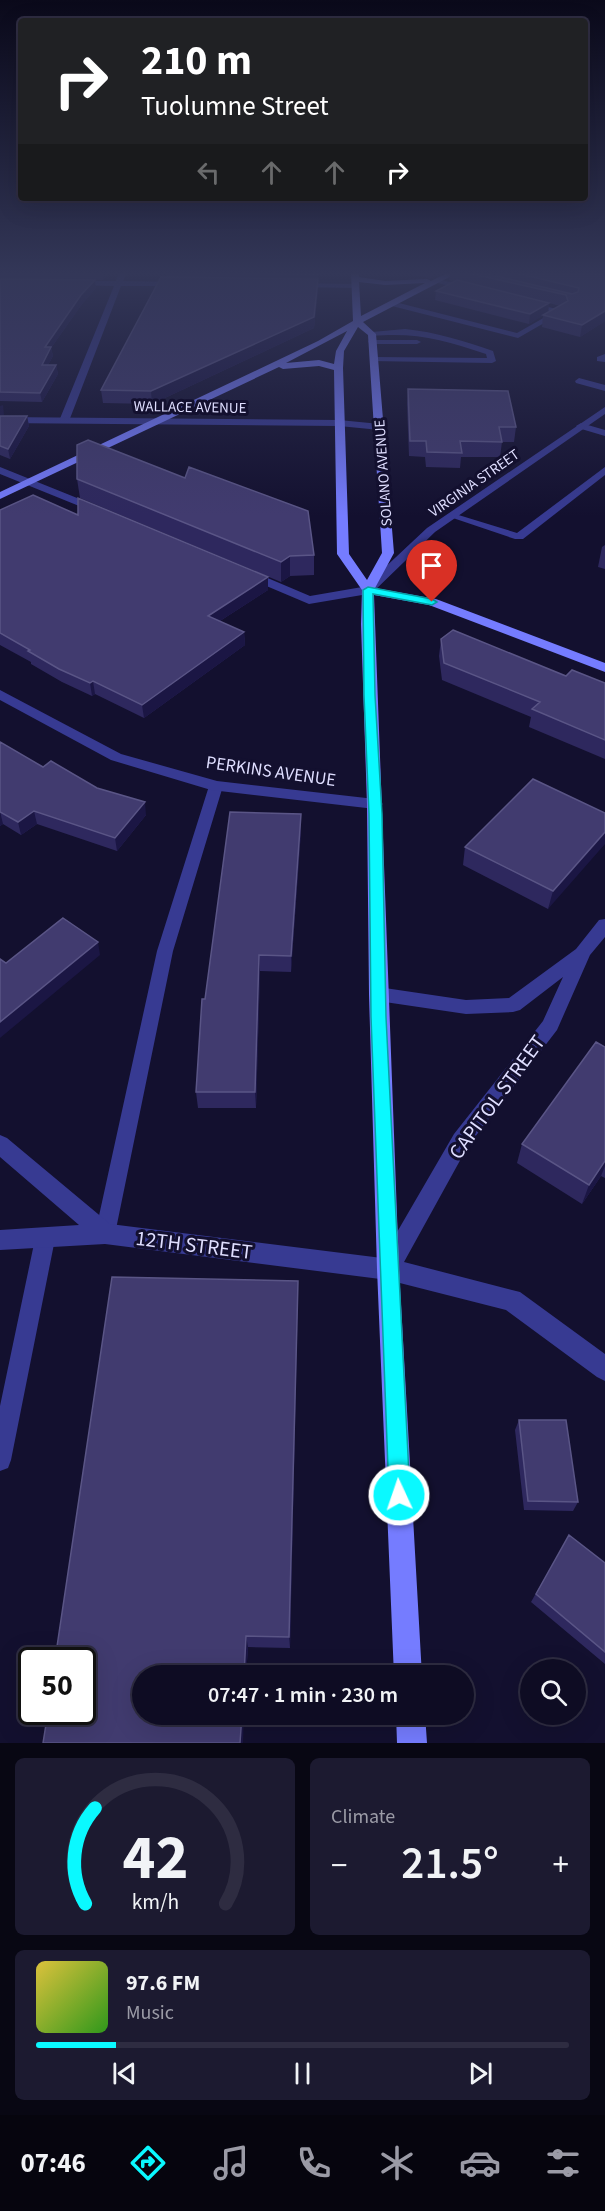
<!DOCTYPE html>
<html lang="en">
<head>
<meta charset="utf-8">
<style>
  :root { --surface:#0e0c23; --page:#1c1a30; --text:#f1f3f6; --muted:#9b9ba6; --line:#2e2c41; --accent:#0af9ff }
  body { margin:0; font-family:"Source Sans 3",sans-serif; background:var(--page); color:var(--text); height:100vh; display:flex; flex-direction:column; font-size:22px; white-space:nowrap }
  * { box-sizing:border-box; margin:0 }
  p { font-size:20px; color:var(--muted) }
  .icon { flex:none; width:33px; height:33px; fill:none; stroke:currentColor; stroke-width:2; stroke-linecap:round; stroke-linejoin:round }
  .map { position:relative; height:1743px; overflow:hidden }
  .side { display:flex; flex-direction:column; gap:15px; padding:15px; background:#080713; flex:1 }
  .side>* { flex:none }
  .guide { position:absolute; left:18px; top:18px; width:570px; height:183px; border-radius:6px; box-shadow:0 6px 24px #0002,0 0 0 2px var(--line); background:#202124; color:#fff; overflow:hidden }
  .buttons { position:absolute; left:520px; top:1659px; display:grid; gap:12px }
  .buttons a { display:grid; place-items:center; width:66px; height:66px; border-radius:50%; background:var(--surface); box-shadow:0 6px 24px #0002,0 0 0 2px var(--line); font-size:30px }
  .speed { position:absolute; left:18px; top:1647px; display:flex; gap:12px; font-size:30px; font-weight:700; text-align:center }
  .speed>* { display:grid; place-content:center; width:78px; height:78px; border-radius:50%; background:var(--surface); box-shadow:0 6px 24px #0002,0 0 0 2px var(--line); line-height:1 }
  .speed .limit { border:3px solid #111; border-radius:9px; background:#fff; color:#111 }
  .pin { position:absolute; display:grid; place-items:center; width:51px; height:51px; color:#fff; margin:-62px -26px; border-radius:50% 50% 50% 0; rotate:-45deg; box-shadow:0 0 6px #0007 }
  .pin .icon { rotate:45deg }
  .me { position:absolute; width:66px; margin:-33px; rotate:357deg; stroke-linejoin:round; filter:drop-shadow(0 0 4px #0008) }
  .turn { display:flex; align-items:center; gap:21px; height:126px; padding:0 24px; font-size:27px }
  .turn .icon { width:78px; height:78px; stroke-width:2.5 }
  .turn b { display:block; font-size:42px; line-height:51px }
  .lanes { display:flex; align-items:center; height:57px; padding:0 24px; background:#0003; justify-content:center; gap:30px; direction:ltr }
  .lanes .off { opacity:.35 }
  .big { font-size:45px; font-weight:600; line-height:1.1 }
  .side .card { flex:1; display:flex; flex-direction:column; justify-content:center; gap:9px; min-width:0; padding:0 21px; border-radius:9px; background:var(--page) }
  .side .dial { align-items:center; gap:0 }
  .dial svg { height:156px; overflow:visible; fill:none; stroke:var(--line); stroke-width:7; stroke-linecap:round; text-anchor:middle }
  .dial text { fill:var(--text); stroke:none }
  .song { display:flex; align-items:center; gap:18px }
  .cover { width:72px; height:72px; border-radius:9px; background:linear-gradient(135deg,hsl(50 70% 55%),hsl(110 70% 35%)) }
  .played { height:6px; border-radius:3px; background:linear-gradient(90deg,var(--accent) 15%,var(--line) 15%) }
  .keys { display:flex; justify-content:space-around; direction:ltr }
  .heat { display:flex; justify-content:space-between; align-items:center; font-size:33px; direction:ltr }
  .side .tiles { flex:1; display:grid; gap:15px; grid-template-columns:1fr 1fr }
  .card:last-child { grid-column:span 2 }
  .trip { position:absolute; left:132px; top:1665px; width:342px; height:60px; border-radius:30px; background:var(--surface); box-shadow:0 6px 24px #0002,0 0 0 2px var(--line); font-weight:600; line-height:60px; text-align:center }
  .dock { display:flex; height:96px; justify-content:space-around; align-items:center; background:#06050e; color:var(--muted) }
  .dock .icon { width:42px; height:42px }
  .dock .current { color:var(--accent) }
  .dock b { font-size:27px; color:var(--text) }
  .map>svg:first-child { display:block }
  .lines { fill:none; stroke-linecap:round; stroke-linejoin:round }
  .service { fill:#373a92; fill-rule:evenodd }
  .minor { fill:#373a92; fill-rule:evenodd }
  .tertiary { fill:#373a92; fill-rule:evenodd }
  .secondary { fill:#757cff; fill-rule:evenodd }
  .wall { fill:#2e285e; fill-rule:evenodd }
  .shaded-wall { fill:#1b1644 }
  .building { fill:#413b6f; stroke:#5a5586; stroke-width:1.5 }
  .route { fill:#0af9ff; stroke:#06a2a6; stroke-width:1.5 }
  .labels { text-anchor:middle; stroke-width:6; stroke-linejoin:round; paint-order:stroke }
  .far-street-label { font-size:15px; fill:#dfdeff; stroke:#13102f }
  .street-label { font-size:18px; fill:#dfdeff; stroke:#13102f }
  .near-street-label { font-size:21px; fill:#dfdeff; stroke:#13102f }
</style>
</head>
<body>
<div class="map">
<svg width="605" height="1743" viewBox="0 0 605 1743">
  <rect width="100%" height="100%" fill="#13102f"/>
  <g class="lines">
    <!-- service -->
    <path class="service" d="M436 279 472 287 473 289 469 291 434 282Z
      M391 301 517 333 554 312 527 306V302L565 311 518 338 388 305Z
      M405 329C436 332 464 341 493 351L496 361 492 363 371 361 370 359 374 357 487 358 486 354C445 340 416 332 372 336L368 334 372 332Z
      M369 340H417L421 342 417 344H372L368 342Z
      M605 354V362L597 361V357Z
      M579 378 605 385V391L576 383 575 381Z
      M581 423 605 430V436L578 428 576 426Z
      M605 467V475L523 539H515L447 516 452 513 517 533Z
      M216 781 223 786 173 951 115 1234 112 1241 105 1243 98 1241 95 1234 157 951 209 786Z
      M45 1230 52 1232 55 1239 11 1460 8 1468 0 1471V1406L35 1239 38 1232Z"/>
    <!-- minor -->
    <path class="minor" d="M119 272H127L123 281 178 282 182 284 178 286H121L69 421 61 423 59 421 114 286 75 285 71 283 75 281H116Z
      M294 283 356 284 360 286 356 288 297 287 293 285Z
      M605 407V414L435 532 372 593H364L362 590 364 587 427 528Z
      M0 690 121 754 217 781 375 799 383 804 375 809 211 790 111 760 0 700Z
      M605 919V937L590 955 557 1030 468 1146 404 1262 520 1292 605 1354V1381L597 1377 506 1310 388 1280 105 1244 0 1250V1230L79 1225 0 1157V1135L7 1138 110 1224 382 1258 454 1134 543 1021 563 977 520 1010 513 1012 466 1014 378 1001 372 999 369 994 372 989 378 987 466 1000 509 998 576 949 599 920Z"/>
    <!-- tertiary -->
    <path class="tertiary" d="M0 417 339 420 380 424 385 427 380 430 339 426 0 423Z
      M0 467 102 508 104 510 98 513 94 512 0 474Z
      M249 570 310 596 368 586 374 590 368 594 309 604 245 577V571Z"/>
    <!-- secondary -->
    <path class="secondary" d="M351 272H359V277L385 281 427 279 431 281 449 272H459L363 322 376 334 394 553 375 588 436 599 605 663V672L429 605 374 595 399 1269 422 1676H394L377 1269 369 994 367 804 361 624 362 590 337 554 334 370 319 366 283 369 279 367 0 499V492L318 341 353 321ZM359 282 385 285 425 283 361 316ZM358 327 368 335 382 553 367 580 349 554 343 368 344 351ZM347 331 336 351 334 364 319 360 286 363Z
      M396 1714H425L427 1743H397Z"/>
  </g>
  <!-- wall -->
  <path class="wall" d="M0 272H111L103 280 40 279 96 288 82 304 51 348 53 356 48 365H56L58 374 42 402 0 401Z
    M166 272H318V290L314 328 152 404 103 403 101 390 167 277Z
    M398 272H445L431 278Z
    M450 272H480L495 275 496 272H605V321L580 337 542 327 543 315 529 324 435 300 436 291 455 281 449 280ZM549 303 560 306 548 313Z
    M408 389 516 427 514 442H502L500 457H461L460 468 426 467 425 457 409 456 407 404Z
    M0 416H27L29 426 10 459 0 455Z
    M77 479 314 555V575L290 576 281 582 80 498Z
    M0 510 78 515 268 590 220 621 244 632 245 645 144 718 95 694 92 696 62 682 31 664V662L0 645Z
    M605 545V569L598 567 602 547Z
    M441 639 566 676 605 683V759L529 727 531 717 442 680 439 656Z
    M0 742 43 767 146 815 117 851 37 824 21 835 3 824 0 826Z
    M605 813 548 909 463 865 465 847Z
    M301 814V831L291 972 260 971 256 1108H198L196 1092 205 999Z
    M605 1047V1178L601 1176 582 1204 517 1163 522 1144Z
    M298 1281 290 1648 248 1647 246 1676H142L43 1743Z
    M519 1420 578 1502 573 1511 524 1510 515 1430Z
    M569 1535 605 1563V1664L531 1602Z"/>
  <!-- shaded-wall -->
  <path class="shaded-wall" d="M103 272H111L103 280Z
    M431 272H445L431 278Z
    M318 279V290L314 328 152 404 151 391Z
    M95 280 96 288 82 304 51 348 53 356 43 374 42 365 45 347 81 295Z
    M549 303 548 313 529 324 530 314Z
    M605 311V321L580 337 582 325Z
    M56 365 58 374 42 402 40 393Z
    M3 405 4 415H0V406Z
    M27 416 29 426 10 459 8 449Z
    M290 556V576L281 582V562Z
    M268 577V590L209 628 208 616Z
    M244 632 245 645 144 718 142 705Z
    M93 681 95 694 92 696 90 683Z
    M145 802 146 815 117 851 115 838Z
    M0 811 3 824 0 826Z
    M34 811 37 824 21 835 18 822Z
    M301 814V831L291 972V956Z
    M605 832V844L548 909 553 891Z
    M98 942 100 955 0 1038V1022Z
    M259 955 260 971 256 1108 255 1092Z
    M605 1161V1166L601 1176 582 1204 589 1185Z
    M298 1281V1299L290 1648 289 1637Z
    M246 1636 248 1647 246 1676H244Z
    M242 1714H244L243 1743H240Z"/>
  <!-- building -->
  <path class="building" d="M166 272H318V274Z
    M464 272H480L572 294 578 292 579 288 512 272H589L605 276V311L582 325 543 315 568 301 566 295Z
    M161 277 318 279 314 317 151 391 101 390Z
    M0 279 95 280 81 295 45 347H51L42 365H56L40 393 0 392Z
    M457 280 549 303 530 314 436 291Z
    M408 389 508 391 516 427H499L502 442 460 441 462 453 427 452 426 441H410Z
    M0 416H27L8 449 0 446Z
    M88 440 185 478 189 467 308 511 314 555 290 556 281 562 77 479V445Z
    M33 495 78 515V498L268 577 208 616 244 632 142 705 93 681 90 683 59 669 28 651 30 650 0 633V510Z
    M453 630 566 676 572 670 605 683V740L532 709 540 702 444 663 441 639Z
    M0 742 43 767 51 761 97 788 145 802 115 838 34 811 18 822 0 812Z
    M533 779 605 813V832L553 891 465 847Z
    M230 812 301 814 291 956 259 955 255 1092H196L202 999H205Z
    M63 918 98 942 0 1022V959L6 963Z
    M596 1042 605 1047V1161L589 1185 522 1144Z
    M112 1277 298 1281 289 1637 246 1636 244 1676H142V1714H242L240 1743H43L48 1712H82V1660H55Z
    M519 1420H566L578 1502 528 1501Z
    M569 1535 605 1563V1652L536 1594Z"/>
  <!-- sky -->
  <linearGradient id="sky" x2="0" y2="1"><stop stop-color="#0a091a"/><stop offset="0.53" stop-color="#333758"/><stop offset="1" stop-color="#333758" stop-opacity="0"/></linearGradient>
  <rect width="605" height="516" fill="url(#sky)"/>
  <!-- route -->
  <path class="route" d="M368 587 432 599 437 602 432 605 373 594 375 695 382 814 386 1017 410 1495 407 1502 399 1505 392 1502 389 1495 371 1017 369 814 364 695 363 590Z"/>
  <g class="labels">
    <!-- far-street labels -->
    <g class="far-street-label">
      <text transform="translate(190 407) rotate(1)" y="5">WALLACE AVENUE</text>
      <text transform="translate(383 473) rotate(-94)" y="5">SOLANO AVENUE</text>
      <text transform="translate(474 483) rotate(-35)" y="5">VIRGINIA STREET</text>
    </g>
    <!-- street labels -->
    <g class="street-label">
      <text transform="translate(271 771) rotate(8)" y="6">PERKINS AVENUE</text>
    </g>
    <!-- near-street labels -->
    <g class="near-street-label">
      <text transform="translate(497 1097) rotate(-54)" y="7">CAPITOL STREET</text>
      <text transform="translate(194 1245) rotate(7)" y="7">12TH STREET</text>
    </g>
  </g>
</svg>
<div class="buttons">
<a><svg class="icon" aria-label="search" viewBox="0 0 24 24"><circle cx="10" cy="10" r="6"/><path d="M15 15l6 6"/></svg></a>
</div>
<div class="speed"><div class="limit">50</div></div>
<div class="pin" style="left:432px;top:602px;background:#d93025"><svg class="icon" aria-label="arrive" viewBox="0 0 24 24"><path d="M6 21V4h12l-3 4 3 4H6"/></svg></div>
<svg class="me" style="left:399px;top:1495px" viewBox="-20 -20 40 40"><circle r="17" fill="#0af9ff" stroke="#fff" stroke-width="3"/><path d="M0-11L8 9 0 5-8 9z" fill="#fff"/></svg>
<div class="trip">07:47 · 1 min · 230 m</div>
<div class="guide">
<div class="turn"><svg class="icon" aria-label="right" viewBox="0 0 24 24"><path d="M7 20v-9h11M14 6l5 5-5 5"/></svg><div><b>210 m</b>Tuolumne Street</div></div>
<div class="lanes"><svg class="icon off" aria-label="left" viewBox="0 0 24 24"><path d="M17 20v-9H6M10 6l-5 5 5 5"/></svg><svg class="icon off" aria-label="ahead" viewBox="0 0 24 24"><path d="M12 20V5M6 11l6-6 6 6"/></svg><svg class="icon off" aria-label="ahead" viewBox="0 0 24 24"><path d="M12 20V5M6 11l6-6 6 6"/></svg><svg class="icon" aria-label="right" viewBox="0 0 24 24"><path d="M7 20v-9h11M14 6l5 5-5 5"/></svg></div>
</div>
</div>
<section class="side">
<div class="tiles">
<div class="card dial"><svg viewBox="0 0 100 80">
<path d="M14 69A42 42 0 1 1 86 69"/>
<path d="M14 69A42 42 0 0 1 19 20" stroke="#0af9ff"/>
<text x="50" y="56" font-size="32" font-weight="700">42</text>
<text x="50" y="72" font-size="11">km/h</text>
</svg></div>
<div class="card"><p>Climate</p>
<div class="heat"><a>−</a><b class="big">21.5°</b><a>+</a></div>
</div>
<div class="card">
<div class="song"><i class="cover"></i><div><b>97.6 FM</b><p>Music</p></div></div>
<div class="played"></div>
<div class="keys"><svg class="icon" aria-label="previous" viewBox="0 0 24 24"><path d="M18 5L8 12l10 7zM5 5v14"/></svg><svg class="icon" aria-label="pause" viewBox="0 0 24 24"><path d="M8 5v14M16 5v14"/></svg><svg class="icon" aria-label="next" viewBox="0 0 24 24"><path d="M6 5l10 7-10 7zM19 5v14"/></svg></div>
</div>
</div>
</section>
<nav class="dock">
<b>07:46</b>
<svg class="icon current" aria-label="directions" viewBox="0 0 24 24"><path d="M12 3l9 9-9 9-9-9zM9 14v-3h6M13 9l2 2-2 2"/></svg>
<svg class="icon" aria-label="music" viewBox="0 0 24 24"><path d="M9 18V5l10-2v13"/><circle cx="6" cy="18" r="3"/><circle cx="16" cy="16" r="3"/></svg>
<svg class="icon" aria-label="phone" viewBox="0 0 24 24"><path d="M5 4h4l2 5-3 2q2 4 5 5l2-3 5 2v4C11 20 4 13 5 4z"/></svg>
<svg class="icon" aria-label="climate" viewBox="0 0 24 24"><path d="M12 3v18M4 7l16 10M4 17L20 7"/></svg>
<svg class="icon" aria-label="car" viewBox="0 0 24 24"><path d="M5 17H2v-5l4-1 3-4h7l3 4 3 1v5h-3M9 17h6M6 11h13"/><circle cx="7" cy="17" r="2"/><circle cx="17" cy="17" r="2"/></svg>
<svg class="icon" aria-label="filters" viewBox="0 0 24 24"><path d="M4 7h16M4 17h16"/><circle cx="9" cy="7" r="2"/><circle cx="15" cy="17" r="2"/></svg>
</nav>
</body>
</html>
